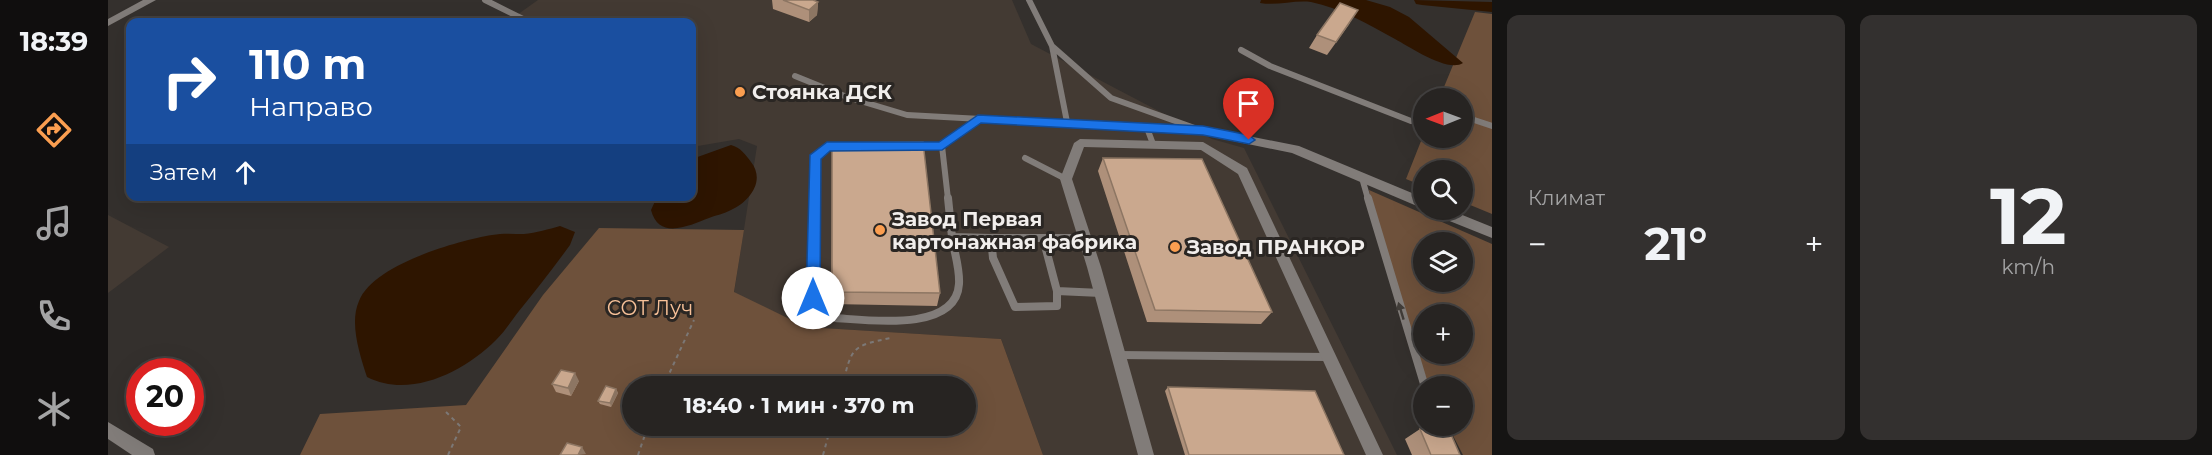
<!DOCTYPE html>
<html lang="ru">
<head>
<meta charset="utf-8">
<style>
  :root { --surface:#272422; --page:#33302f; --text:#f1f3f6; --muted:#a4a4a5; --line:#434140; --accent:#fb9e50 }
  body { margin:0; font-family:Montserrat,sans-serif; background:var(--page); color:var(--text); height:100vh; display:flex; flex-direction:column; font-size:22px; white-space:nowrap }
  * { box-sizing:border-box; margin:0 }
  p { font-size:20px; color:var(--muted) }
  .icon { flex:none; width:33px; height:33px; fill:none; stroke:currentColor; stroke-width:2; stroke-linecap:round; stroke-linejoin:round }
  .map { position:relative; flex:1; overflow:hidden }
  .details { display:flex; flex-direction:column; gap:15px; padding:15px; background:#151413; width:720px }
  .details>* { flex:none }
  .banner { position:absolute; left:18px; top:18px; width:570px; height:183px; border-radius:12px; box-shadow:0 6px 24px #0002,0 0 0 2px var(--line); background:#1a4fa0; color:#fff; overflow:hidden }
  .needle { width:39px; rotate:269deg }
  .tools { position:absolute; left:1305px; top:88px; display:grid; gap:12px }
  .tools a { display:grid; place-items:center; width:60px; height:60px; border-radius:50%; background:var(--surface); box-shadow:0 6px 24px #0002,0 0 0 2px var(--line); font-size:30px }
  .speed { position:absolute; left:18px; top:358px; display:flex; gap:12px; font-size:30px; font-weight:700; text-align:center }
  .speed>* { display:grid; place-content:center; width:78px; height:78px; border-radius:50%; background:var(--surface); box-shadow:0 6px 24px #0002,0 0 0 2px var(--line); line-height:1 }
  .speed .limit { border:9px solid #d22; background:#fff; color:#111 }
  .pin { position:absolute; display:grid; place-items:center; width:51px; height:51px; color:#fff; margin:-62px -26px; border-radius:50% 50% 50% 0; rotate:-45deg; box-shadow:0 0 6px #0007 }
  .pin .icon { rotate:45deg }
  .me { position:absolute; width:66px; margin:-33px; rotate:0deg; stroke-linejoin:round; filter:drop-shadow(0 0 4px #0008) }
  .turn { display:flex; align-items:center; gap:21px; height:126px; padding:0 24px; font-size:27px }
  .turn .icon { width:78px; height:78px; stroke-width:2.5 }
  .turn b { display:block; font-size:42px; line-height:51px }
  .then { display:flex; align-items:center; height:57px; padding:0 24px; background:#0003; gap:12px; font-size:22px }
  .big { font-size:45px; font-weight:700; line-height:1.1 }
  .details .tile { flex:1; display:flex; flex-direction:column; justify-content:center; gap:9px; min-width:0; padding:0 21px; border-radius:12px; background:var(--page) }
  .details .dial { align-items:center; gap:0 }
  .dial b { font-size:78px; line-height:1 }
  .heat { display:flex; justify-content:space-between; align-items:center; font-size:33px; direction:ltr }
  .details .tiles { flex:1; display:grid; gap:15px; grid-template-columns:repeat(2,1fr) }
  .trip { position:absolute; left:514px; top:376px; width:354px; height:60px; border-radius:30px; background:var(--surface); box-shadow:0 6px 24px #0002,0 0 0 2px var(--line); font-weight:700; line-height:60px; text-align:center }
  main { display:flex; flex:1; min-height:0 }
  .tabs { display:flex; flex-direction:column; width:108px; justify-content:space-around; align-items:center; background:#100e0e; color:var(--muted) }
  .tabs .icon { width:42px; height:42px }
  .tabs .current { color:var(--accent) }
  .tabs b { font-size:27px; color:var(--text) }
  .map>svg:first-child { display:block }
  .built { fill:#433a33 }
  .green { fill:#6e513b; fill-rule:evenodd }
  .water { fill:#2e1500 }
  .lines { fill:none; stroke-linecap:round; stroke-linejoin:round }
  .river { fill:#2e1500; fill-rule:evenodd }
  .path { stroke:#7c7876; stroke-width:2; stroke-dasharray:4 4; stroke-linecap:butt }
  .lane-far1 { stroke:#817c79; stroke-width:6 }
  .lane { stroke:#817c79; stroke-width:8 }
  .street { fill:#817c79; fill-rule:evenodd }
  .wall { fill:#ae907a }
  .shaded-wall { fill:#8d7663 }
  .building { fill:#caa88e; stroke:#8d7663; stroke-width:1.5 }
  .oneway { fill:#403c38 }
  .route { fill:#1a73e8; stroke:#114b97; stroke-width:1.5 }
  .poi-dot { fill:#fb9e50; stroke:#2a2623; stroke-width:2 }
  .labels { text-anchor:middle; stroke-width:6; stroke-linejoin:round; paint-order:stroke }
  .poi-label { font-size:20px; font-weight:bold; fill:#f1eeec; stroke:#2a2623; text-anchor:start }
  .park-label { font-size:20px; fill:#f8c198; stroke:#2a2623 }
</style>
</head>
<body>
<main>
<nav class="tabs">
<b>18:39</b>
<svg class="icon current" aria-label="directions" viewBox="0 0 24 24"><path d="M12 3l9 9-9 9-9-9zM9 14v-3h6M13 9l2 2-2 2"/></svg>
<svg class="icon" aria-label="music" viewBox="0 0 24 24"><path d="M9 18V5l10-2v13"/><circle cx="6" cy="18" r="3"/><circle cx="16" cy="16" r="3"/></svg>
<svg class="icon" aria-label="phone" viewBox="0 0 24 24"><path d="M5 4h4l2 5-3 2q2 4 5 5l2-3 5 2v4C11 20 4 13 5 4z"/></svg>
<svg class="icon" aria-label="climate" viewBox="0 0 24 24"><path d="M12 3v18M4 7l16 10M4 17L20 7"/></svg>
</nav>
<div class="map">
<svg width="1384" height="455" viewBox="0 0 1384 455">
  <rect width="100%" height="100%" fill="#34302d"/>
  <!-- built -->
  <path class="built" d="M430 0H904L923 44 1104 139 1136 148 1289 455H935L893 339 698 327 626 293 649 146 631 139 584 147V22H399Z
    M0 215 61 247 0 293Z"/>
  <!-- green -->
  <path class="green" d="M1367 12 1384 14V214L1355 202 1354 171H1316L1315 186 1298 179 1315 136 1316 138H1354V99H1331Z
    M1261 190 1384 244V455H1355L1340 426H1354V387H1321L1271 244ZM1316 243H1354V282H1316ZM1316 315H1354V354H1316Z
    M491 228 636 230 626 292 698 327 893 339 935 455H192L212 414 358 405 435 295ZM525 387H858V426H525Z"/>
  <!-- water -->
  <path class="water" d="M1153 0H1258L1282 7 1301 17 1355 63C1340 73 1302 47 1287 39 1262 25 1232 8 1203 2 1186 0 1169 6 1152 3Z
    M623 145C633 148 637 154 643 162 658 181 641 202 623 210 616 214 608 215 601 218 582 225 551 241 543 210L549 197 584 196V159Z
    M452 226 467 232 462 245C446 267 429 289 411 311 404 320 397 331 388 340 356 372 302 399 259 377 252 355 241 323 251 301 265 265 348 241 384 235 395 233 405 234 416 234 428 233 441 229 452 226Z"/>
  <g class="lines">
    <!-- river -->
    <path class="river" d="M1306 0 1384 2V12L1314 5 1308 4Z"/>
    <!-- path -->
    <path class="path" d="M555 387 586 320
      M734 387C744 348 742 346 783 338
      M338 412 353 427 340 455
      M530 455 540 426
      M715 455 723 426"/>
    <!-- lane-far1 -->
    <path class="lane-far1" d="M377 0 421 22
      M921 0 944 46 1003 98 1095 131
      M944 46 959 122
      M1133 50 1162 66 1303 121H1316
      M687 76 739 97 799 115 1039 128
      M1354 116 1384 126
      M1045 144 1039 128 1088 130
      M808 146H834L840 199
      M834 146 870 119
      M917 158 958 179
      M1254 178 1260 199
      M706 199V158L719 146H734"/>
    <!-- lane -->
    <path class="lane" d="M706 198 705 298 727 318C759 320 848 333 851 284 852 268 846 252 844 237
      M840 198 844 237 883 238
      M1260 198 1317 387
      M935 238H883L885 258 907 307 949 306V291
      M977 238H935L949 291 993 293
      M1010 355 1221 357
      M1333 426 1345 455"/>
    <!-- street -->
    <path class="street" d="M35 0H48L0 26V19Z
      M1095 127 1191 146 1316 198V209L1184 153 1091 134 1089 131Z
      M972 139 1095 142 1139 168 1275 455H1258L1130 174 1093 150 976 147 964 179 993 267 1046 455H1030L979 267 952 179 966 143Z
      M1322 210H1342L1384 227V238L1324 214Z
      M0 422 45 449 47 455H24L0 439Z"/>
  </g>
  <!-- wall -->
  <path class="wall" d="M664 0H705L710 2 709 15 701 22 665 9Z
    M1242 23 1219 55 1201 48 1209 35Z
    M724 143 832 293 829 306 723 304Z
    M995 158 1164 312 1153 324 1039 322 990 171Z
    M471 381 463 396 448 392 444 384Z
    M1060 387 1236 455H1077L1057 391Z
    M508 389 510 393 503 407 492 404 490 401Z
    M1312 429 1352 455H1304L1297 439Z"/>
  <!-- shaded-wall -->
  <path class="shaded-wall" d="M710 2 709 15 701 22V10Z
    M467 373 471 381 463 396 460 388Z
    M508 389 510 393 503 407 502 403Z
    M474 447 478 454 470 455Z"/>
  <!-- building -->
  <path class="building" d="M675 0H705L710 2 701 10Z
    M1232 3 1250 10 1228 42 1209 35Z
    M815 142 832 293 724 292V143Z
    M995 158 1094 159 1164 312 1047 310Z
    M453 370 467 373 460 388 444 384Z
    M498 386 508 389 502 403 490 401Z
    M1060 387 1207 391 1236 455H1081Z
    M1312 429 1342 432 1352 455H1323Z
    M459 443 474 447 470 455H452Z"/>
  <!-- one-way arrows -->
  <defs><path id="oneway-solid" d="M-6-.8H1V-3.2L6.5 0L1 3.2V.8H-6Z" transform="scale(1.5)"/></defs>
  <use class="oneway" href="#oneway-solid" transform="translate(1293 311) rotate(-107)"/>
  <!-- route -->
  <path class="route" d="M870 115 1095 126 1141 135 1147 140 1141 144 1095 135 873 123 834 150 722 151 713 159 712 298 710 302H700L698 298 702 155 719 142H831Z"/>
  <!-- markers -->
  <g class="poi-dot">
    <circle cx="632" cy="92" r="6"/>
    <circle cx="772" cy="230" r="6"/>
    <circle cx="1067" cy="247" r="6"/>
  </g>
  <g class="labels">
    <!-- poi labels -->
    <g class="poi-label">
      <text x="644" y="99">Стоянка ДСК</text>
      <text x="784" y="226">Завод Первая<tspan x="784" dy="23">картонажная фабрика</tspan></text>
      <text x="1079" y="254">Завод ПРАНКОР</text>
    </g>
    <!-- park labels -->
    <g class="park-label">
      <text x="542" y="315">СОТ Луч</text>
    </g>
  </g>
</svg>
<div class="tools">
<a><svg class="needle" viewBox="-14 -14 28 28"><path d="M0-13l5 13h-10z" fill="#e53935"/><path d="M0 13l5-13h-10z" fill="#a4a4a5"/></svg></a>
<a><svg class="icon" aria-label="search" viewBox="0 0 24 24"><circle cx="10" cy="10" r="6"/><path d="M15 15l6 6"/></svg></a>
<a><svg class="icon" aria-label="layers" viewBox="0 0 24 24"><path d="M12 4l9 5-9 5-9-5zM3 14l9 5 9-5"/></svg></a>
<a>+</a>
<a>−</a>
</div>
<div class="speed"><div class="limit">20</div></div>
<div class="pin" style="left:1141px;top:140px;background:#d93025"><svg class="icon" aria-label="arrive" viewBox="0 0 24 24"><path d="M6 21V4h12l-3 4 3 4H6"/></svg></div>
<svg class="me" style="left:705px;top:298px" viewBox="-20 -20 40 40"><circle r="19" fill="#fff"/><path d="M0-13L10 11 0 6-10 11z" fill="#1a73e8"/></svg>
<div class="trip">18:40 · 1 мин · 370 m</div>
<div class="banner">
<div class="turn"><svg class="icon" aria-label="right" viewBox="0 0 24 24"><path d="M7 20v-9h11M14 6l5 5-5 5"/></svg><div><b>110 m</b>Направо</div></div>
<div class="then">Затем<svg class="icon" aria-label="ahead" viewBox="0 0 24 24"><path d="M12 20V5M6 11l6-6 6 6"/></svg></div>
</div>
</div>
<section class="details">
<div class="tiles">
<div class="tile"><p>Климат</p>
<div class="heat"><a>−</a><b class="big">21°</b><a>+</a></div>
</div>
<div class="tile dial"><b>12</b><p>km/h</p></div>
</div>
</section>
</main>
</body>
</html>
